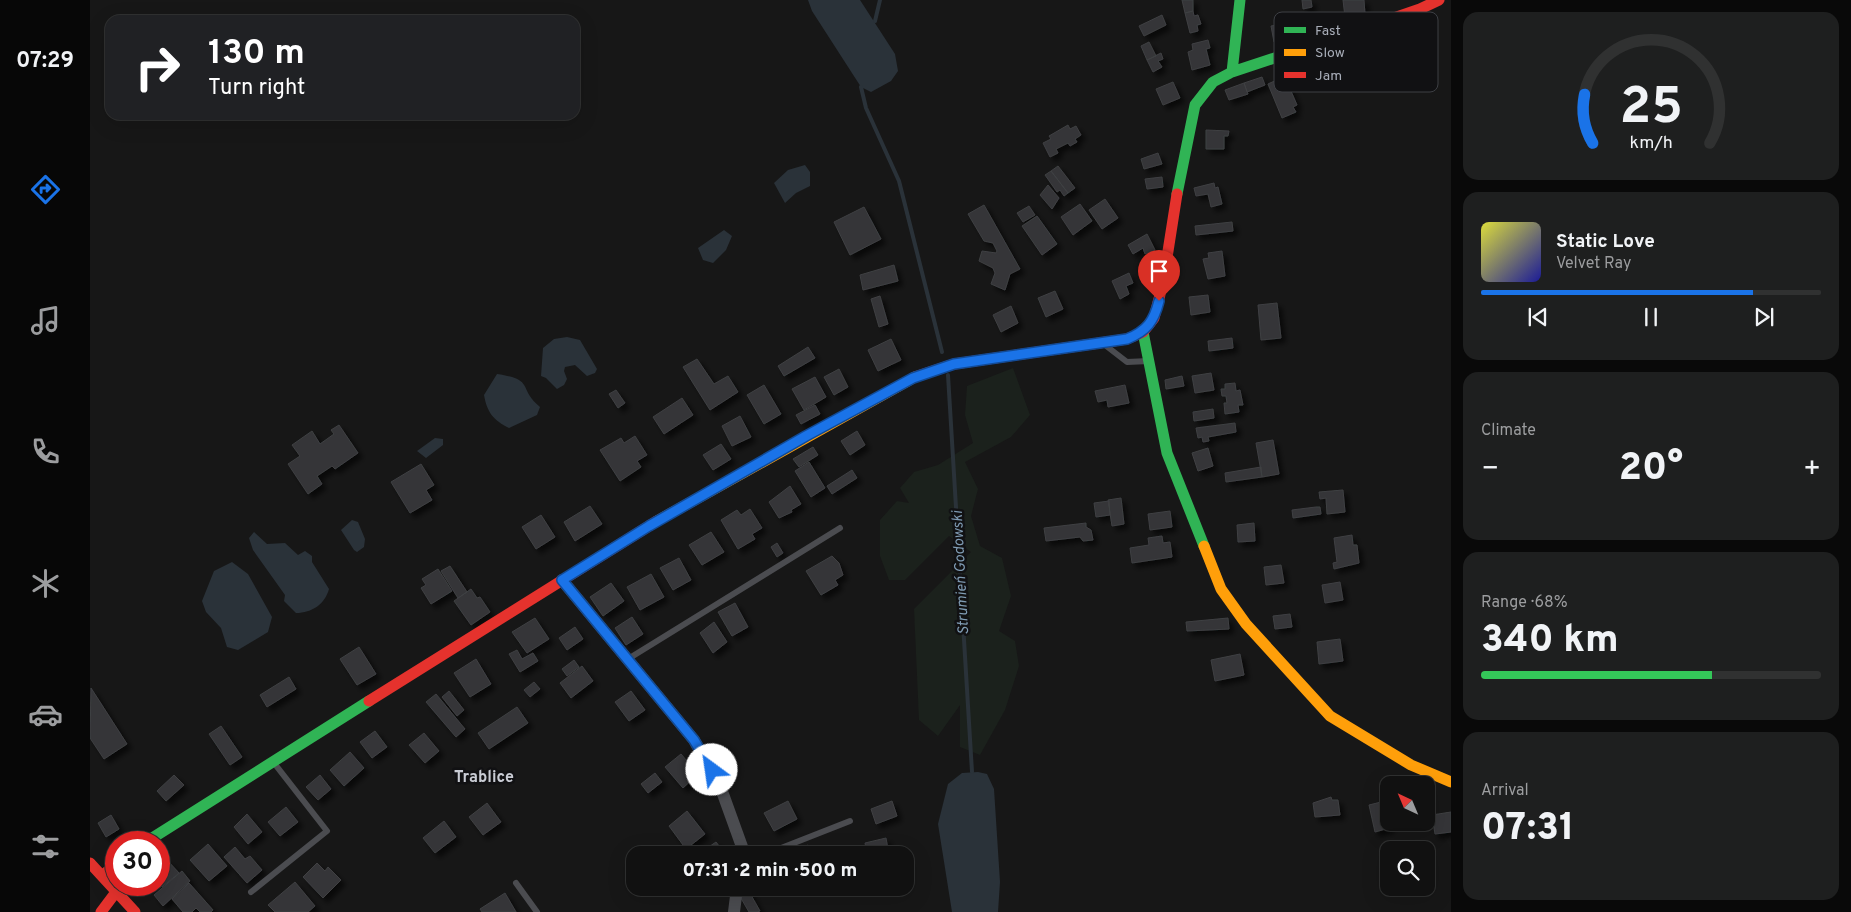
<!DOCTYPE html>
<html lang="en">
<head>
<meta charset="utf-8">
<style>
  :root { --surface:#111; --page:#1e1f1f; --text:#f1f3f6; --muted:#9c9d9f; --line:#303131; --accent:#1a73e8 }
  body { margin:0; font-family:Overpass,sans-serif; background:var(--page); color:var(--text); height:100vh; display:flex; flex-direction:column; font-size:19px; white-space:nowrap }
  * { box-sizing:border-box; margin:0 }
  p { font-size:16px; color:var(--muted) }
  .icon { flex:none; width:28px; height:28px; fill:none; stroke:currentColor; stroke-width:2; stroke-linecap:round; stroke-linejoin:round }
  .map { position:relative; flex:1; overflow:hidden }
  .panel { display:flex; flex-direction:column; gap:12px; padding:12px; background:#090909; width:400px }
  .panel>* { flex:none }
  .hud { position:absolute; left:15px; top:15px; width:475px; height:105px; border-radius:15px; box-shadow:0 5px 20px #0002,0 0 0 1px var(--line); background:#202124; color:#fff; overflow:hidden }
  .needle { width:32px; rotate:316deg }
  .fabs { position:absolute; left:1290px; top:776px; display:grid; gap:10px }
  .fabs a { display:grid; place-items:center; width:55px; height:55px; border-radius:10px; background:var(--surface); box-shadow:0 5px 20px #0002,0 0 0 1px var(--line); font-size:25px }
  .speed { position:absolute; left:15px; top:831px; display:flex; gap:10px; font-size:25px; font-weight:700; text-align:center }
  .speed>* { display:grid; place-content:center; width:65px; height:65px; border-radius:50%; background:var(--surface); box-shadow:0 5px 20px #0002,0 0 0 1px var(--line); line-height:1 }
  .speed .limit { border:8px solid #d22; background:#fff; color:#111 }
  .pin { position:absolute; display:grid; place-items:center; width:42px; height:42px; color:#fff; margin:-51px -21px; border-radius:50% 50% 50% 0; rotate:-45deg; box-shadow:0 0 5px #0007 }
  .pin .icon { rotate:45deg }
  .me { position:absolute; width:55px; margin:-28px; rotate:329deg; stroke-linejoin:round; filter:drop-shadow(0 0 4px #0008) }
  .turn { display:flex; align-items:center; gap:18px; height:105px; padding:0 20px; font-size:22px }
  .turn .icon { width:65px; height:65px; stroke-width:2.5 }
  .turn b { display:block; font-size:35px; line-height:42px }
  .big { font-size:38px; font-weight:800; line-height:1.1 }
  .panel .widget { flex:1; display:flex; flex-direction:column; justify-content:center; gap:8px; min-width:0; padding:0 18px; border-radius:15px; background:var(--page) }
  .panel .dial { align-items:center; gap:0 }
  .dial svg { height:130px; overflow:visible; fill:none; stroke:var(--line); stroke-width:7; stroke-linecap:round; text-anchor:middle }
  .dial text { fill:var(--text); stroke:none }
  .song { display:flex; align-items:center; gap:15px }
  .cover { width:60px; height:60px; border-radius:8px; background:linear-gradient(135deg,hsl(60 70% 55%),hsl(240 70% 35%)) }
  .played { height:5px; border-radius:2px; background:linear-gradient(90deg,var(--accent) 80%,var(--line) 80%) }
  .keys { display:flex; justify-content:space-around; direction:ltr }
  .heat { display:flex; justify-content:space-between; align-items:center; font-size:28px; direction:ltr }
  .charge { height:8px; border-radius:4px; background:linear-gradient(90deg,#34c759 68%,var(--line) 0) }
  .trip { position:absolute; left:536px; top:846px; width:288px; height:50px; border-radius:15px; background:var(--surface); box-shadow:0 5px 20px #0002,0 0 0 1px var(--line); font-weight:800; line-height:50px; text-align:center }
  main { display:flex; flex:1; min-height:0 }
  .menu { display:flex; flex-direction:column; width:90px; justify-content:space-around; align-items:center; background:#070707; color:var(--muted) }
  .menu .icon { width:35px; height:35px }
  .menu .selected { color:var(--accent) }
  .menu b { font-size:22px; color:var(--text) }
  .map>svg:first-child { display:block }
  .green { fill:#1b211c }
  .water { fill:#2a3239 }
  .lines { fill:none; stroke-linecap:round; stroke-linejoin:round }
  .stream { stroke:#2a3239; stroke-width:4 }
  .building { fill:#343537; stroke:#3f4043; filter:url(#shadow) }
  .lane { stroke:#4b4c50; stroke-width:6 }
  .street { stroke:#4b4c50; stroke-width:12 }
  .fast { stroke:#30b455; stroke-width:11 }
  .slow { stroke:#ff9f0a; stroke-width:11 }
  .jam { stroke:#e5322d; stroke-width:11 }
  .route-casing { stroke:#114b97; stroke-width:12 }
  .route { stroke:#1a73e8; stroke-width:9 }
  .labels { text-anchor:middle; stroke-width:5; stroke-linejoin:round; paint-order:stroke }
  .water-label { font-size:15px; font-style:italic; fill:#7f9bb3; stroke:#111113 }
  .quarter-label { font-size:16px; font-weight:bold; fill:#c9ccd4; stroke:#111113 }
  .key { fill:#111113; stroke:#3e4045; stroke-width:1 }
  .key-label { font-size:14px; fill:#a8adb8 }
</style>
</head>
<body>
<main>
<nav class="menu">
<b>07:29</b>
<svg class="icon selected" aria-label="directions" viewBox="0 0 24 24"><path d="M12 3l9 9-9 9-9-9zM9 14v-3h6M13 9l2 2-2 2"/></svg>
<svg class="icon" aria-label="music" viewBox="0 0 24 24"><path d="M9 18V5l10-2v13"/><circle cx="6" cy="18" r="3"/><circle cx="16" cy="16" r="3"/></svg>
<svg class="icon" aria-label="phone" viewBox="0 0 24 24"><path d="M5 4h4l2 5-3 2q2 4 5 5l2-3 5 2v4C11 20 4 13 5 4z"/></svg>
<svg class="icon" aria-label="climate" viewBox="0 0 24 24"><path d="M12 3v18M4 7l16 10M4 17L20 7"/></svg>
<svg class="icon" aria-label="car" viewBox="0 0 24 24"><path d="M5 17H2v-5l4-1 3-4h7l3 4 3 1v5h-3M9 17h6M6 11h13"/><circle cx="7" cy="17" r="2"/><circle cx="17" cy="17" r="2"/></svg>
<svg class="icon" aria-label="filters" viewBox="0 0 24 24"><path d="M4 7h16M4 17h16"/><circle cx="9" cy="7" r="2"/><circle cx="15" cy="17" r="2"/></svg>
</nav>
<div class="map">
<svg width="1361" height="912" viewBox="0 0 1361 912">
  <defs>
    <filter id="shadow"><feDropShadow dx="4.5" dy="4.5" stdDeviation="2.5" flood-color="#0009"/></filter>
  </defs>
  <rect width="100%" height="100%" fill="#171717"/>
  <!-- green -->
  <path class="green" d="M923 368 940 415 921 437 875 462 888 489 881 516 890 546 912 558 921 596 909 631 925 641 929 666 915 710 890 755 870 747V705L848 736 829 720 824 609 881 552 859 536 815 580H799L790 556V520L807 501 819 503 810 488 824 472 848 465 883 443 875 415 877 386Z"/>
  <!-- water -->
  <path class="water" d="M718 0H770L805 54 808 71 801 81 781 92 771 87 722 11Z
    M715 165 720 172V186L706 193 695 203 684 183 698 170Z
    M634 230 642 236 636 250 623 263 613 260 608 248Z
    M477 337 490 340 507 369 505 373 497 376 485 365 475 367 474 371 477 379 474 385 467 389 456 378 451 376 453 348 464 339Z
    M407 374C446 380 427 388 450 407L447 415 419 428C403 420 397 412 394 395Z
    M345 438 353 439V445L336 458 327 451Z
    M262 520 268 522 275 539 274 547 267 552 264 550 251 530Z
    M164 532 177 544 195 543 208 555 215 551 222 556V562L239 589C235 604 222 613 206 613L194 601 195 595 163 550 159 538Z
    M142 562 158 574 182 617 178 632 148 650 137 647 131 628 116 612 112 601 124 571Z
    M888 772 897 774 904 789 910 882 908 912H862L848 824 858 784 872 773Z"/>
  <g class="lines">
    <!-- stream -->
    <path class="stream" d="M785 21 790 0
      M771 87 776 108 809 181 852 352
      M858 375 882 772"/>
  </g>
  <!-- building -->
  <path class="building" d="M1092 0H1103V11L1095 13Z
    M1212 0H1221L1222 7 1213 9Z
    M1253 0H1274L1275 15 1255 17Z
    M1103 11 1104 16 1108 15 1111 24 1107 25 1108 31 1100 33 1095 13Z
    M1072 15 1076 25 1054 36 1049 26Z
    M1205 22 1208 37 1184 42 1181 26Z
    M1118 40 1120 48 1116 49 1120 65 1102 70 1098 52 1103 50 1102 44Z
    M1059 42 1066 56 1057 60 1051 46Z
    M1071 53 1073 59 1068 61 1072 67 1063 72 1057 60Z
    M1172 77 1175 85 1157 92 1154 83Z
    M1191 78 1194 84 1197 82 1207 105 1203 107 1206 112 1192 118 1178 84Z
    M1083 82 1090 98 1073 105 1066 89Z
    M1154 83 1158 94 1139 100 1135 90Z
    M978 125 980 129 986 126 991 135 985 139 987 142 980 146 978 143 966 149 968 153 960 157 953 143 961 139 959 136Z
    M1116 130 1139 131 1138 136H1134V149H1116Z
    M1068 153 1072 164 1054 169 1051 159Z
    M968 166 985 188 978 193 961 171Z
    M961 171 978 193 974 196 970 190 967 192 955 175Z
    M1072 177 1073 187 1057 189 1055 179Z
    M1124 183 1125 188 1128 187 1132 204 1121 207 1118 194 1106 196 1104 188Z
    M958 185 969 198 962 209 950 195Z
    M1015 199 1028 218 1012 229 999 210Z
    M990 204 1002 221 983 235 971 217Z
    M894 205 930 269 920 274 915 290 901 284 905 273 903 268 889 261 892 251 906 253 907 251 903 243 894 241 878 214Z
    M939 206 945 215 933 222 927 213Z
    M774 207 791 239 760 255 744 222Z
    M947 216 967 244 952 255 932 226Z
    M1142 222 1143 231 1106 235 1105 226Z
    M1057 234 1065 250 1055 254 1053 248 1043 254 1038 245Z
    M1132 251 1135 276 1118 279 1113 259 1119 258 1118 253Z
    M804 265 808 281 773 290 770 275Z
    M1039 273 1043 283 1036 286 1039 294 1030 299 1022 281Z
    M965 291 973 309 956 317 948 298Z
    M1118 295 1120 312 1101 315 1099 297Z
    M790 296 798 324 789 327 781 299Z
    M1187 303 1191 338 1171 340 1168 305Z
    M921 306 928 323 911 332 903 315Z
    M1142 338 1143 348 1119 351 1118 341Z
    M801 339 811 360 788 371 778 350Z
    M718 347 725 358 694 376 688 366Z
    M607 359 624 384 638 376 648 392 620 410 593 367Z
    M749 369 758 387 744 395 734 377Z
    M1121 373 1124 390 1105 393 1102 376Z
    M1092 376 1094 386 1076 389 1075 380Z
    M725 377 736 397 714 410 702 389Z
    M1145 383 1146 391 1150 390 1153 405H1148L1149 412 1135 414 1134 403H1137L1136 396H1132L1131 389H1135V384Z
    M674 385 691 414 674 424 657 395Z
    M1035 385 1039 403 1018 407 1017 400 1008 402 1005 391Z
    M526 390 535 403 528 408 519 394Z
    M592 398 603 415 574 434 563 417Z
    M725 405 730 414 711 424 706 415Z
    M1123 409 1124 418 1104 421 1103 412Z
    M650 416 661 437 642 446 632 426Z
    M1145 423 1146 432 1118 437 1119 441 1113 442 1112 437 1108 438 1106 428Z
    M249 425 268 453 245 469 242 466 227 476 232 484 218 494 198 464 210 456 202 445 222 431 230 444 244 434 241 430Z
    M767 431 775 445 760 455 751 441Z
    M545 436 557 455 547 461 551 467 530 481 510 450 531 438 534 443Z
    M1183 440 1189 474 1172 477 1166 443Z
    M631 444 641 459 623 470 613 455Z
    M723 447 728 455 709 467 703 459Z
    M1118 448 1123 466 1108 471 1102 453Z
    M719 462 735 488 721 497 705 471Z
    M331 464 344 485 336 490 342 500 320 513 301 482Z
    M1171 467 1172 477 1136 482 1135 473Z
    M762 470 767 478 742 494 737 486Z
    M700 486 711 504 701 510 702 512 689 518 679 502Z
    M1253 490 1255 512 1237 514 1236 498 1230 499 1229 492Z
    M1031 498 1034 524 1022 526 1018 500Z
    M1019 501 1020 515 1006 517 1004 503Z
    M500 506 512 524 485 541 474 522Z
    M1226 507H1230L1231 514 1203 518 1202 510Z
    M660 509 672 528 662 534 665 539 648 549 631 520 647 510 651 515Z
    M1080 511 1082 527 1060 530 1058 514Z
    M451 515 465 537 446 549 432 527Z
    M996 523V527L1001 530 1003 540 993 541 990 537 956 541 954 528Z
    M1164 523 1165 541 1148 542 1147 525Z
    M621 532 634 552 612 565 599 545Z
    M1262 535 1263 545H1267L1269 563 1244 569 1243 563 1247 562 1244 538Z
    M1072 536 1073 543 1080 542 1082 557 1042 563 1040 548 1059 545 1058 538Z
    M687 543 693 553 687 557 681 547Z
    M742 556 749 563 753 575 745 580 748 585 731 595 716 571Z
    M589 558 601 580 583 590 570 568Z
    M1191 565 1194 583 1176 585 1174 567Z
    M360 566 377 592 368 598 351 571Z
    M348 569 362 591 341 604 331 588 336 585 332 579Z
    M561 574 574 597 550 610 537 587Z
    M1250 582 1253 600 1235 603 1232 585Z
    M521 583 534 601 513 616 500 597Z
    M381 589 387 598 390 597 400 612 381 625 364 601Z
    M645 603 658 627 642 636 628 612Z
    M1200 614 1202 627 1185 629 1183 616Z
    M542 617 553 634 536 645 525 628Z
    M445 618 459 639 437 653 422 632Z
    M1138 618 1139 629 1097 631 1096 622Z
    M624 622 637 642 623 653 610 633Z
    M485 627 493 639 477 650 469 638Z
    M1250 639 1253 661 1229 664 1227 642Z
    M269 647 286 674 267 685 250 659Z
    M427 650 432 659 443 653 448 661 430 672 419 654Z
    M1150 654 1154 675 1125 681 1121 660Z
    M386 659 401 684 380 697 364 673Z
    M484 660 489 667 477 676 472 669Z
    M492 666 503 681 481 698 470 683Z
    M199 677 206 689 177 707 170 695Z
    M444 682 450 689 440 697 434 690Z
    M1 688 37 744 14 759 0 738Z
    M359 691 374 710 367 716 352 697Z
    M541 691 555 710 539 721 525 702Z
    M346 694 375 729 366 737 336 702Z
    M427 707 438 723 399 749 388 733Z
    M131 726 152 757 140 765 119 734Z
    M285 731 297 747 282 758 270 742Z
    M334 733 349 751 335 763 319 745Z
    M260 752 274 768 254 786 240 770Z
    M591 754 608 774 593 788 575 767Z
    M565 773 572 782 558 793 551 784Z
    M84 775 94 785 76 801 67 791Z
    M230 775 241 789 228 800 216 787Z
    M1241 797 1242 800H1248L1250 815 1225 817 1223 803Z
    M1299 800V828L1285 832 1279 805Z
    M698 801 707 819 684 831 674 813Z
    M802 801 807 816 786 824 781 809Z
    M397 803 411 822 393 835 379 817Z
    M196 807 208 822 190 836 178 822Z
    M597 811 615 834 596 849 579 826Z
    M1361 812V832L1345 834 1342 815Z
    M157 814 172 832 158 844 144 827Z
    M21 815 29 829 16 837 8 823Z
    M354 821 366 837 345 853 333 838Z
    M796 838 799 855H777L775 843Z
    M626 842 636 855H607Z
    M118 844 137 866 119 881 100 860Z
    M718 845 723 855H699Z
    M145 847 155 859 160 856 172 870 157 883 134 857Z
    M69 859 74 865 78 861 89 873 72 887 69 883Z
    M227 863 235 871 238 867 251 880 233 898 213 877Z
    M92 871 100 881 73 906 64 895Z
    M205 882 225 906 218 912H185L178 905Z
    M99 883 123 910 121 912H110L106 908 102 912H93L82 899Z
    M657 888 670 911 667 912H659L648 893Z
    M415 893 426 912H392L390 909Z"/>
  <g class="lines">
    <!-- lane -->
    <path class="lane" d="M1015 345 1037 362 1059 361
      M538 659 750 528
      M664 855 681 852 760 821
      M426 883 447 912
      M161 892 237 831 184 763"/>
    <!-- street -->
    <path class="street" d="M472 580 604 740 633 794 655 855
      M644 912 647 888"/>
    <!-- fast -->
    <path class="fast" d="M1142 72 1150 0
      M1087 194 1105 105 1123 82 1142 72 1269 30
      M1053 332 1077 453 1114 546
      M56 842 279 701"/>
    <!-- slow -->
    <path class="slow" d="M567 521 825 377
      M1114 546 1131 589 1156 624 1240 716 1321 765 1361 782"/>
    <!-- jam -->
    <path class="jam" d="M1269 30 1330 9 1349 0
      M825 377 864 364 1037 339 1053 332 1064 318 1073 283 1087 194
      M279 701 567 521
      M0 863 45 912
      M12 876 26 864
      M11 912 26 892"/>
  </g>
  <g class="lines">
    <defs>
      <path id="route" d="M622 770 604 740 472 580 559 526 716 436 823 378 864 364 1037 339C1057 331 1064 321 1069 301"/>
    </defs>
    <!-- route casing -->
    <use href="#route" class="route-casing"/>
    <!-- route -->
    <use href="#route" class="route"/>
  </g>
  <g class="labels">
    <!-- water labels -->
    <g class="water-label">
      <text transform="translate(870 573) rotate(-93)" y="5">Strumień Godowski</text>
    </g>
    <!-- quarter labels -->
    <g class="quarter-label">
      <text x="394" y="782">Trablice</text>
    </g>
  </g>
  <!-- legend -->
  <rect x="1184" y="12" width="164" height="80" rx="8" class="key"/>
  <rect x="1194" y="27" width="22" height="6" fill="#30b455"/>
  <rect x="1194" y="49" width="22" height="7" fill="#ff9f0a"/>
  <rect x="1194" y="72" width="22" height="6" fill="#e5322d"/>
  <g class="key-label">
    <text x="1225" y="35">Fast</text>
    <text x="1225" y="57">Slow</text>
    <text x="1225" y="80">Jam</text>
  </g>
</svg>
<div class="fabs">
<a><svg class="needle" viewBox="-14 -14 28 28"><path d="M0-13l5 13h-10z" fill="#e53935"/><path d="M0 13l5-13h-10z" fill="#9c9d9f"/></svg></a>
<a><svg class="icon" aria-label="search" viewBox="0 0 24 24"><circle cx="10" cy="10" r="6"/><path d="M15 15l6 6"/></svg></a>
</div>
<div class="speed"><div class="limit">30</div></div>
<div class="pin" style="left:1069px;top:301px;background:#d93025"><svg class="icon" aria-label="arrive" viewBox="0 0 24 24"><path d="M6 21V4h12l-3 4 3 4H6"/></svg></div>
<svg class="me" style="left:622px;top:770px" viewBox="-20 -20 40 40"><circle r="19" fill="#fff"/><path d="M0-13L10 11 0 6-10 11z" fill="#1a73e8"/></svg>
<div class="trip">07:31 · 2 min · 500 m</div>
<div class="hud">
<div class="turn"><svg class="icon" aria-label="right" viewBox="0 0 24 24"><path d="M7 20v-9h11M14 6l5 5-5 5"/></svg><div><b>130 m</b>Turn right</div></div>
</div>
</div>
<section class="panel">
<div class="widget dial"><svg viewBox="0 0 100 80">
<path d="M14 69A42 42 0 1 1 86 69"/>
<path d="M14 69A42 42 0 0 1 9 39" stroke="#1a73e8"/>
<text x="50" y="56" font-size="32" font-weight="700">25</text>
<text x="50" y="72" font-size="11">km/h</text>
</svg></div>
<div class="widget">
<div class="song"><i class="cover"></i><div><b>Static Love</b><p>Velvet Ray</p></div></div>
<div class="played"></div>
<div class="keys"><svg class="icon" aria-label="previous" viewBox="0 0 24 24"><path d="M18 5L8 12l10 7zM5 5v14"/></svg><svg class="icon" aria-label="pause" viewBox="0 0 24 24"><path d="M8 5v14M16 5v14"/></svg><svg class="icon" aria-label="next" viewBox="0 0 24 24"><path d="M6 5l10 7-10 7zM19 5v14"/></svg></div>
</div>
<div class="widget"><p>Climate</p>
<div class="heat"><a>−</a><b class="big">20°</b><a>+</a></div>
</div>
<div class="widget"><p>Range · 68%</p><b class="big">340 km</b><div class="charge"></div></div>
<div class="widget"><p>Arrival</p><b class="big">07:31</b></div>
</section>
</main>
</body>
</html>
